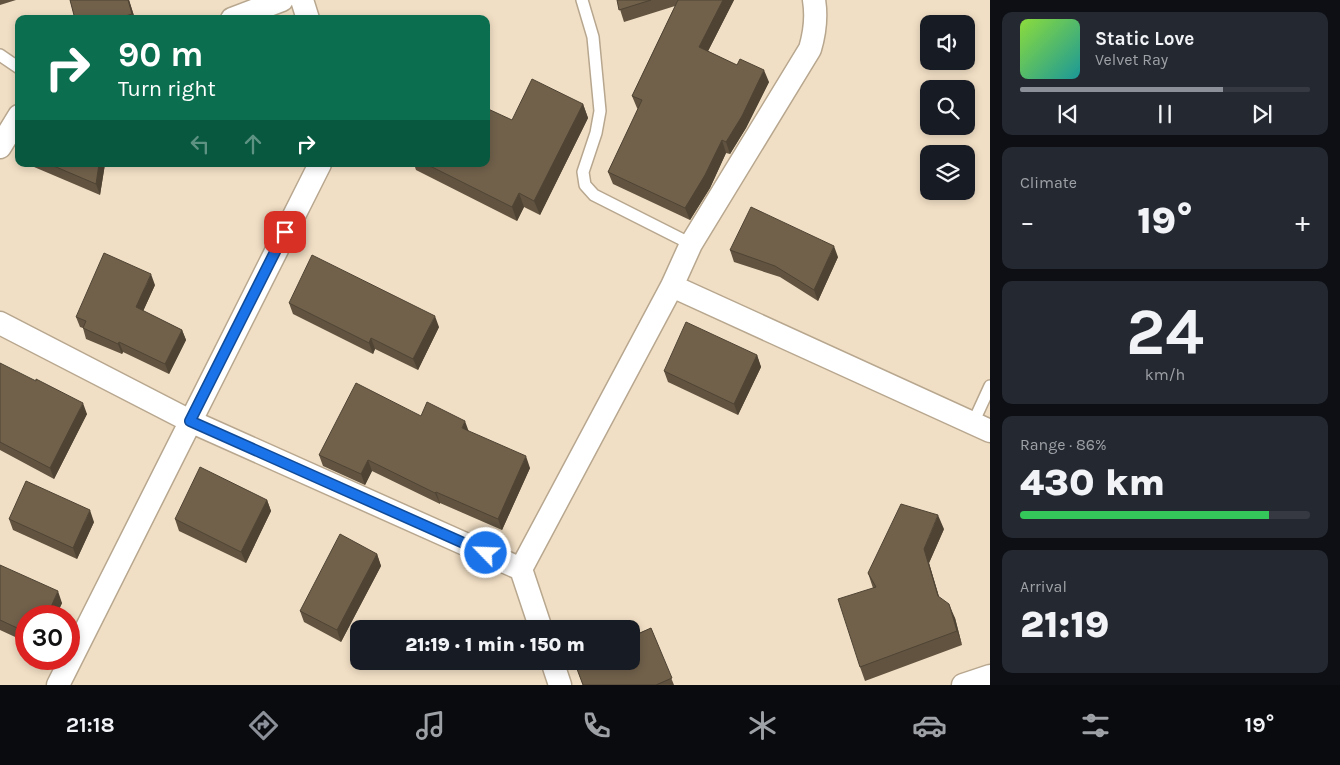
<!DOCTYPE html>
<html lang="en">
<head>
<meta charset="utf-8">
<style>
  :root { --surface:#171b24; --page:#242831; --text:#f1f3f6; --muted:#9ea1a6; --line:#363941; --accent:#8c9099 }
  body { margin:0; font-family:Karla,sans-serif; background:var(--page); color:var(--text); height:100vh; display:flex; flex-direction:column; font-size:19px; white-space:nowrap }
  * { box-sizing:border-box; margin:0 }
  p { font-size:16px; color:var(--muted) }
  .icon { flex:none; width:28px; height:28px; fill:none; stroke:currentColor; stroke-width:2; stroke-linecap:round; stroke-linejoin:round }
  .map { position:relative; flex:1; overflow:hidden }
  .drawer { display:flex; flex-direction:column; gap:12px; padding:12px; background:#0d0f14; width:350px }
  .drawer>* { flex:none }
  .banner { position:absolute; left:15px; top:15px; width:475px; height:152px; border-radius:10px; box-shadow:0 2px 8px #0003; background:#0b6e4f; color:#fff; overflow:hidden }
  .tools { position:absolute; left:920px; top:15px; display:grid; gap:10px }
  .tools a { display:grid; place-items:center; width:55px; height:55px; border-radius:10px; background:var(--surface); box-shadow:0 2px 8px #0003; font-size:25px }
  .speed { position:absolute; left:15px; top:605px; display:flex; gap:10px; font-size:25px; font-weight:700; text-align:center }
  .speed>* { display:grid; place-content:center; width:65px; height:65px; border-radius:50%; background:var(--surface); box-shadow:0 2px 8px #0003; line-height:1 }
  .speed .limit { border:8px solid #d22; background:#fff; color:#111 }
  .pin { position:absolute; display:grid; place-items:center; width:42px; height:42px; color:#fff; margin:-21px; border-radius:10px; box-shadow:0 2px 8px #0006 }
  .me { position:absolute; width:55px; margin:-28px; rotate:294deg; stroke-linejoin:round; filter:drop-shadow(0 0 4px #0008) }
  .turn { display:flex; align-items:center; gap:18px; height:105px; padding:0 20px; font-size:22px }
  .turn .icon { width:65px; height:65px; stroke-width:2.5 }
  .turn b { display:block; font-size:35px; line-height:42px }
  .lanes { display:flex; align-items:center; height:48px; padding:0 20px; background:#0003; justify-content:center; gap:25px; direction:ltr }
  .lanes .off { opacity:.35 }
  .big { font-size:38px; font-weight:800; line-height:1.1 }
  .drawer .tile { flex:1; display:flex; flex-direction:column; justify-content:center; gap:8px; min-width:0; padding:0 18px; border-radius:10px; background:var(--page) }
  .drawer .dial { align-items:center; gap:0 }
  .dial b { font-size:65px; line-height:1 }
  .song { display:flex; align-items:center; gap:15px }
  .cover { width:60px; height:60px; border-radius:8px; background:linear-gradient(135deg,hsl(90 70% 55%),hsl(180 70% 35%)) }
  .played { height:5px; border-radius:2px; background:linear-gradient(90deg,var(--accent) 70%,var(--line) 70%) }
  .keys { display:flex; justify-content:space-around; direction:ltr }
  .heat { display:flex; justify-content:space-between; align-items:center; font-size:28px; direction:ltr }
  .charge { height:8px; border-radius:4px; background:linear-gradient(90deg,#34c759 86%,var(--line) 0) }
  .trip { position:absolute; left:350px; top:620px; width:290px; height:50px; border-radius:10px; background:var(--surface); box-shadow:0 2px 8px #0003; font-weight:800; line-height:50px; text-align:center }
  .dock { display:flex; height:80px; justify-content:space-around; align-items:center; background:#090b0e; color:var(--muted) }
  .dock .icon { width:35px; height:35px }
  .dock .current { color:var(--accent) }
  .dock b { font-size:22px; color:var(--text) }
  main { display:flex; flex:1; min-height:0 }
  .map>svg:first-child { display:block }
  .lines { fill:none; stroke-linecap:round; stroke-linejoin:round }
  .lane-casing { stroke:#b8a78f; stroke-width:14 }
  .street-casing { stroke:#b8a78f; stroke-width:25 }
  .lane { stroke:#fff; stroke-width:11 }
  .street { stroke:#fff; stroke-width:22 }
  .wall { fill:#615340 }
  .shaded-wall { fill:#4f4434 }
  .building { fill:#71614b; stroke:#4f4434 }
  .route-casing { stroke:#114b97; stroke-width:12 }
  .route { stroke:#1a73e8; stroke-width:9 }
</style>
</head>
<body>
<main>
<div class="map">
<svg width="990" height="685" viewBox="0 0 990 685">
  <rect width="100%" height="100%" fill="#f1dfc5"/>
  <g class="lines">
    <defs>
      <path id="lane" d="M582 0 593 37 600 111 596 133 583 172 585 185 594 195 691 244
        M0 55 19 68
        M973 423 990 386"/>
      <path id="street" d="M302 0 308 19
        M232 19 282 0
        M0 147 19 116
        M672 286 990 431
        M0 323 190 421 521 569
        M541 629 521 569 672 286 691 244 810 49C815 32 817 18 814 0
        M552 661 560 685
        M58 685 320 164
        M963 685 990 676"/>
    </defs>
    <!-- lane casing -->
    <use href="#lane" class="lane-casing"/>
    <!-- street casing -->
    <use href="#street" class="street-casing"/>
    <!-- lane -->
    <use href="#lane" class="lane"/>
    <!-- street -->
    <use href="#street" class="street"/>
  </g>
  <!-- wall -->
  <path class="wall" d="M0 0H16L0 5Z
    M70 0H129L135 19H75Z
    M617 0H734L708 51 769 82 746 128 730 154 726 153 710 188 690 220 613 184 608 172 638 109 637 108 632 96 675 6 624 22Z
    M583 104 588 118 540 215 524 207 517 221 416 170 414 164H486L512 120Z
    M27 164H105L100 195Z
    M730 250 838 257 818 301 780 277 734 262Z
    M155 285 143 311 182 330 186 340 169 374 123 352 122 354 86 339 83 328 80 327 76 317Z
    M289 303 439 327 418 370 375 349 373 354 293 314Z
    M757 355 761 367 738 415 668 382 664 371Z
    M0 363 87 414 54 479 0 450Z
    M421 416 469 432 530 468 502 530 440 503V504L372 471 365 485 323 466 319 455Z
    M267 500 271 511 246 563 179 531 175 519Z
    M9 519 94 522 77 559 13 530Z
    M944 529 929 563 939 597 955 618 962 645 865 681 860 667 873 588 868 573Z
    M377 554 381 566 341 642 304 622 300 611Z
    M0 565 62 603 56 616H26V642L0 630Z
    M651 628 674 685H583L574 661Z"/>
  <!-- shaded-wall -->
  <path class="shaded-wall" d="M128 0H129L135 19 132 14Z
    M723 0H734L704 59 699 47Z
    M764 70 769 82 746 128 730 154 726 142Z
    M583 104 588 118 540 215 534 201Z
    M722 140 726 153 710 188 690 220 685 208Z
    M99 164H105L100 195 96 184Z
    M519 193 524 207 517 221 512 207Z
    M834 246 838 257 818 301 814 290Z
    M151 274 155 285 140 318 136 307Z
    M435 316 439 327 418 370 413 359Z
    M182 330 186 340 169 374 165 364Z
    M371 338 375 349 373 354 369 343Z
    M119 342 123 352 122 354 118 344Z
    M757 355 761 367 738 415 734 404Z
    M83 403 87 414 54 479 50 468Z
    M465 421 469 432 462 428Z
    M526 456 530 468 502 530 498 519Z
    M368 460 372 471 365 485 361 474Z
    M436 492 440 503V504L435 493Z
    M267 500 271 511 246 563 241 552Z
    M90 510 94 522 77 559 73 548Z
    M938 515 944 529 929 563 943 610 938 596 924 549Z
    M377 554 381 566 341 642 337 630Z
    M58 591 62 603 56 616H47Z
    M949 604 955 618 962 645 957 631Z"/>
  <!-- building -->
  <path class="building" d="M70 0H128L132 14 115 19H75Z
    M617 0H651L619 10Z
    M678 0H723L699 47 737 65 740 59 764 70 742 116 726 142 722 140 705 175 685 208 608 172 642 100 632 96Z
    M532 79 583 104 534 201 519 193 512 207 426 164H486V108L512 120Z
    M49 164H99L96 184Z
    M751 207 834 246 814 290 775 266 730 250Z
    M104 253 151 274 136 307 182 330 165 364 119 342 118 344 83 328 86 321 76 317Z
    M312 255 435 316 413 359 371 338 369 343 289 303Z
    M686 322 757 355 734 404 664 371Z
    M0 363 36 381V379L83 403 50 468 0 442Z
    M356 383 421 416 427 402 465 421 462 428 526 456 498 519 436 492 435 493 368 460 361 474 319 455Z
    M200 467 267 500 241 552 175 519Z
    M26 481 90 510 73 548 9 519Z
    M901 504 938 515 924 549 938 596 949 604 957 631 860 667 838 599 876 587 868 573Z
    M340 534 377 554 337 630 300 611Z
    M0 565 58 591 47 616H26V632L0 620Z
    M651 628 672 678 656 685H583L574 661H631V637Z"/>
  <g class="lines">
    <defs>
      <path id="route" d="M285 232 190 421 486 553"/>
    </defs>
    <!-- route casing -->
    <use href="#route" class="route-casing"/>
    <!-- route -->
    <use href="#route" class="route"/>
  </g>
</svg>
<div class="tools">
<a><svg class="icon" aria-label="sound" viewBox="0 0 24 24"><path d="M4 9h4l5-4v14l-5-4H4zM17 9q2 3 0 6"/></svg></a>
<a><svg class="icon" aria-label="search" viewBox="0 0 24 24"><circle cx="10" cy="10" r="6"/><path d="M15 15l6 6"/></svg></a>
<a><svg class="icon" aria-label="layers" viewBox="0 0 24 24"><path d="M12 4l9 5-9 5-9-5zM3 14l9 5 9-5"/></svg></a>
</div>
<div class="speed"><div class="limit">30</div></div>
<div class="pin" style="left:285px;top:232px;background:#d93025"><svg class="icon" aria-label="arrive" viewBox="0 0 24 24"><path d="M6 21V4h12l-3 4 3 4H6"/></svg></div>
<svg class="me" style="left:486px;top:553px" viewBox="-20 -20 40 40"><circle r="17" fill="#1a73e8" stroke="#fff" stroke-width="3"/><path d="M0-11L8 9 0 5-8 9z" fill="#fff"/></svg>
<div class="trip">21:19 · 1 min · 150 m</div>
<div class="banner">
<div class="turn"><svg class="icon" aria-label="right" viewBox="0 0 24 24"><path d="M7 20v-9h11M14 6l5 5-5 5"/></svg><div><b>90 m</b>Turn right</div></div>
<div class="lanes"><svg class="icon off" aria-label="left" viewBox="0 0 24 24"><path d="M17 20v-9H6M10 6l-5 5 5 5"/></svg><svg class="icon off" aria-label="ahead" viewBox="0 0 24 24"><path d="M12 20V5M6 11l6-6 6 6"/></svg><svg class="icon" aria-label="right" viewBox="0 0 24 24"><path d="M7 20v-9h11M14 6l5 5-5 5"/></svg></div>
</div>
</div>
<section class="drawer">
<div class="tile">
<div class="song"><i class="cover"></i><div><b>Static Love</b><p>Velvet Ray</p></div></div>
<div class="played"></div>
<div class="keys"><svg class="icon" aria-label="previous" viewBox="0 0 24 24"><path d="M18 5L8 12l10 7zM5 5v14"/></svg><svg class="icon" aria-label="pause" viewBox="0 0 24 24"><path d="M8 5v14M16 5v14"/></svg><svg class="icon" aria-label="next" viewBox="0 0 24 24"><path d="M6 5l10 7-10 7zM19 5v14"/></svg></div>
</div>
<div class="tile"><p>Climate</p>
<div class="heat"><a>−</a><b class="big">19°</b><a>+</a></div>
</div>
<div class="tile dial"><b>24</b><p>km/h</p></div>
<div class="tile"><p>Range · 86%</p><b class="big">430 km</b><div class="charge"></div></div>
<div class="tile"><p>Arrival</p><b class="big">21:19</b></div>
</section>
</main>
<nav class="dock">
<b>21:18</b>
<svg class="icon current" aria-label="directions" viewBox="0 0 24 24"><path d="M12 3l9 9-9 9-9-9zM9 14v-3h6M13 9l2 2-2 2"/></svg>
<svg class="icon" aria-label="music" viewBox="0 0 24 24"><path d="M9 18V5l10-2v13"/><circle cx="6" cy="18" r="3"/><circle cx="16" cy="16" r="3"/></svg>
<svg class="icon" aria-label="phone" viewBox="0 0 24 24"><path d="M5 4h4l2 5-3 2q2 4 5 5l2-3 5 2v4C11 20 4 13 5 4z"/></svg>
<svg class="icon" aria-label="climate" viewBox="0 0 24 24"><path d="M12 3v18M4 7l16 10M4 17L20 7"/></svg>
<svg class="icon" aria-label="car" viewBox="0 0 24 24"><path d="M5 17H2v-5l4-1 3-4h7l3 4 3 1v5h-3M9 17h6M6 11h13"/><circle cx="7" cy="17" r="2"/><circle cx="17" cy="17" r="2"/></svg>
<svg class="icon" aria-label="filters" viewBox="0 0 24 24"><path d="M4 7h16M4 17h16"/><circle cx="9" cy="7" r="2"/><circle cx="15" cy="17" r="2"/></svg>
<b>19°</b>
</nav>
</body>
</html>
